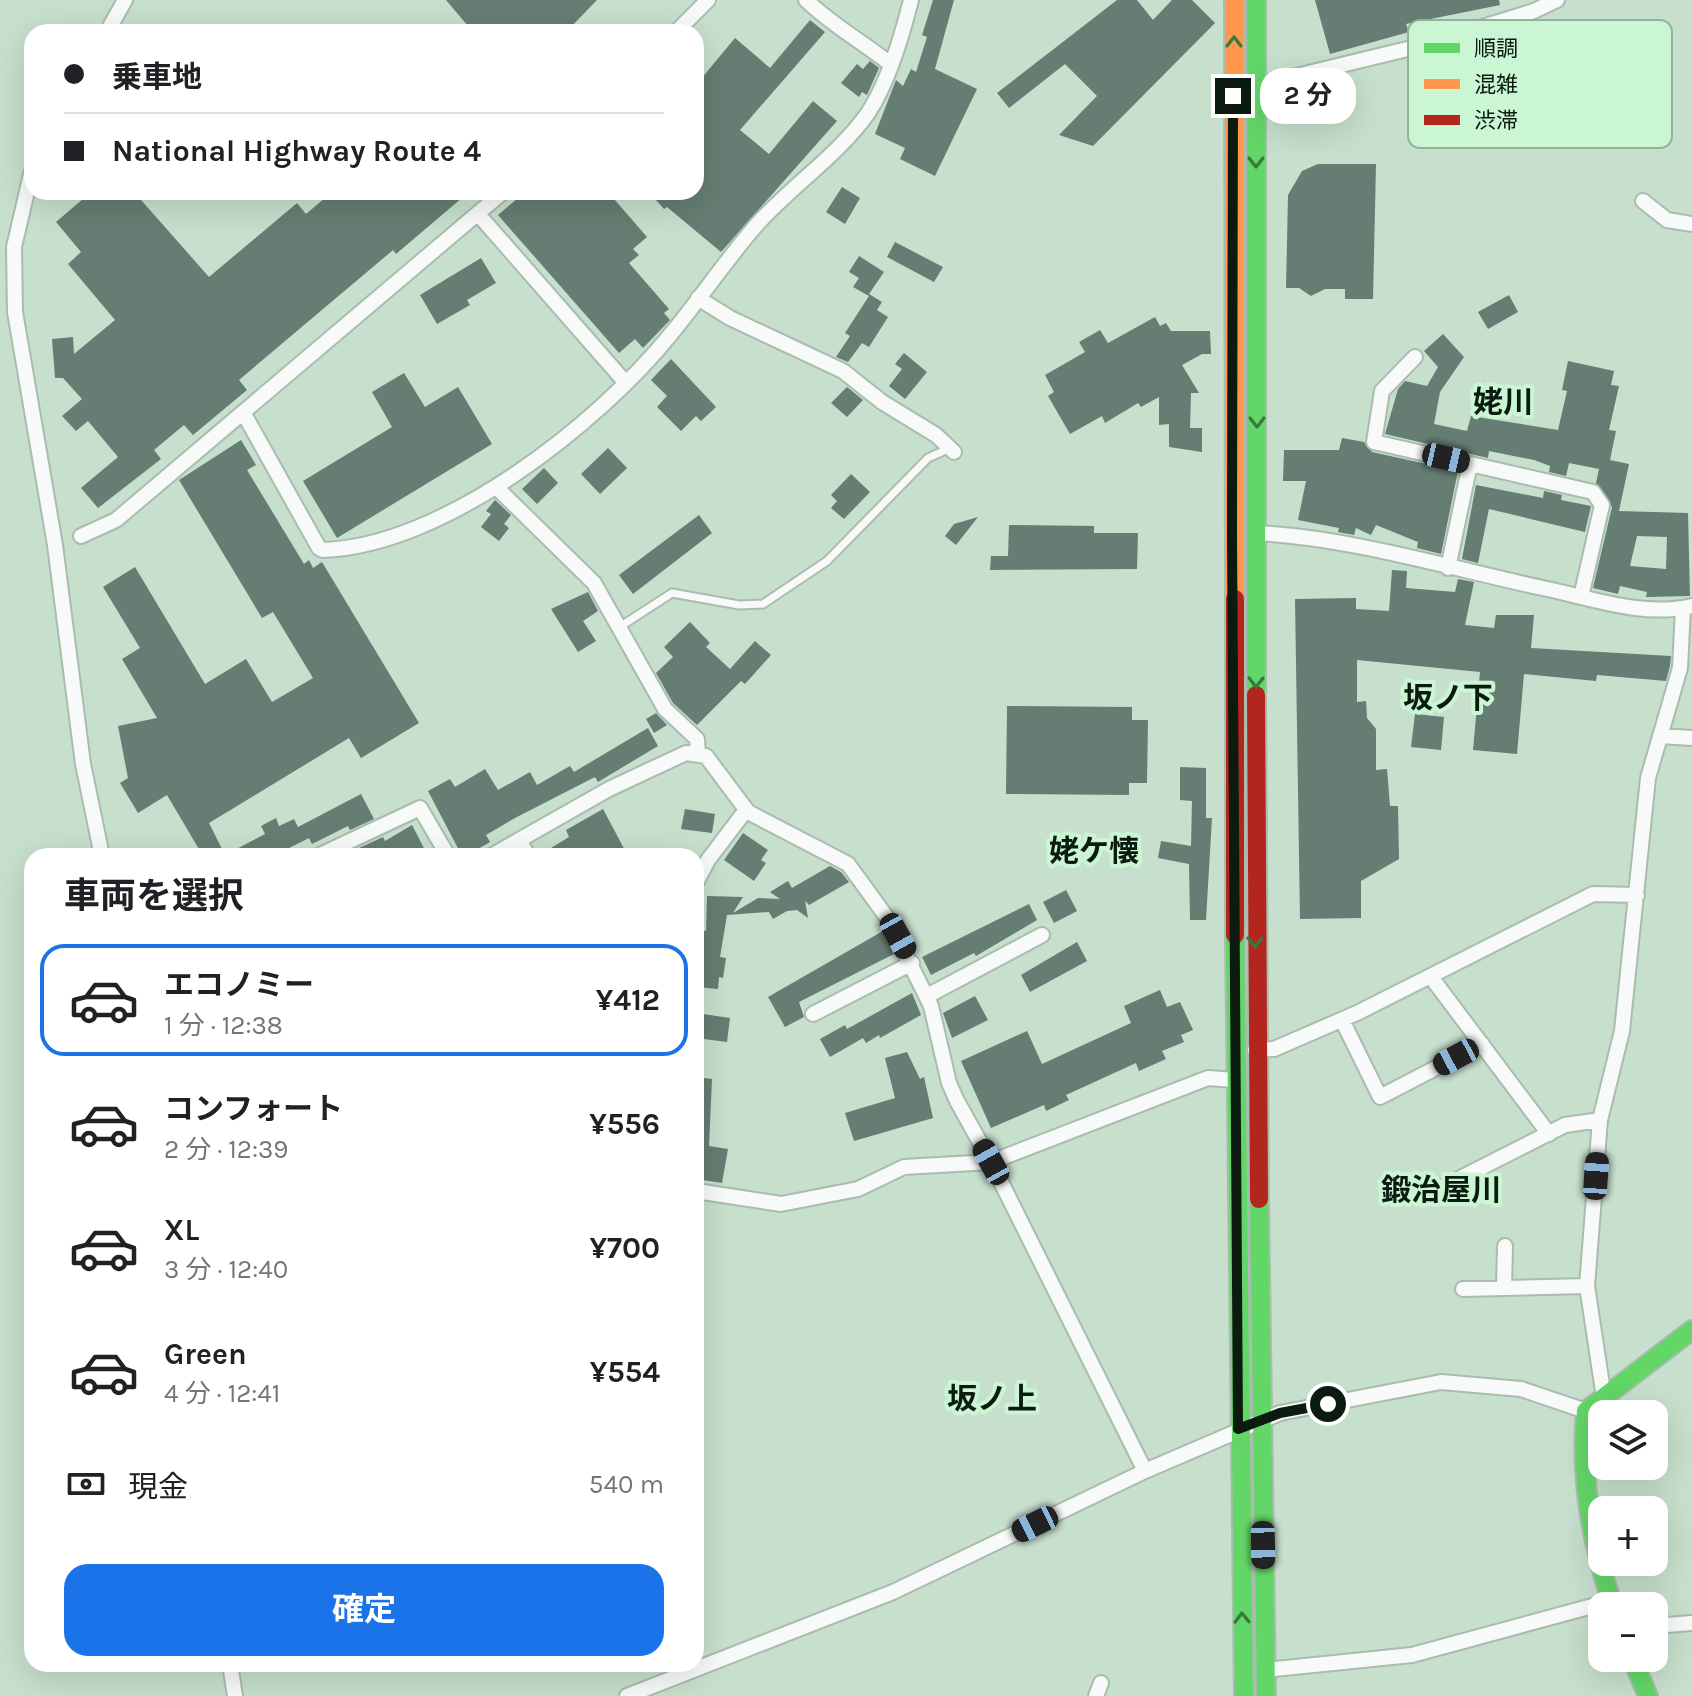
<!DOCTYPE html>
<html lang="ja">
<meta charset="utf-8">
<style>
body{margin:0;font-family:Karla,"Noto Sans JP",sans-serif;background:#f6f6f6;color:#202124;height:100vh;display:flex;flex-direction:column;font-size:30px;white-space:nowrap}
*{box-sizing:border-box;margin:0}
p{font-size:26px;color:#757577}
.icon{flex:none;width:44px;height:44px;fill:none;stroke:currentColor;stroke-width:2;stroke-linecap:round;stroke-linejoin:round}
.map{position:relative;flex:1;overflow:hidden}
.panel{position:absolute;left:24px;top:848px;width:680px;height:824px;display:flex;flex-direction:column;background:#fff;border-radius:24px;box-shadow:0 8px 32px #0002}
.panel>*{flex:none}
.hud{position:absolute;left:24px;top:24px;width:680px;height:176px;border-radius:24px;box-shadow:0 8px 32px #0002;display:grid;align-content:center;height:176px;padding:0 40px;background:#fff}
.tools{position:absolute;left:1588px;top:1400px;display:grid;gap:16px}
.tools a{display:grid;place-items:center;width:80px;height:80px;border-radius:16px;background:#fff;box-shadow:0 8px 32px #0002;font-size:40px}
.end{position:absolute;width:36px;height:36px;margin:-18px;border:10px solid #0b1b10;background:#fff;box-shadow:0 0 0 4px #fff}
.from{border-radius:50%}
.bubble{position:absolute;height:56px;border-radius:24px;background:#fff;box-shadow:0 8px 32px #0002;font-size:26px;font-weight:700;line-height:56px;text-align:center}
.car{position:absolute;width:24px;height:48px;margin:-24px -12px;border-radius:10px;box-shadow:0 0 6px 2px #0007;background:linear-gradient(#222 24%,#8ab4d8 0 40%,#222 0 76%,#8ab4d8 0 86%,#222 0)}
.hud b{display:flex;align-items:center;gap:28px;height:76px;font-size:30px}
.hud b+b{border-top:2px solid #e0e0e0}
.hud i{width:20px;height:20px;background:#202124}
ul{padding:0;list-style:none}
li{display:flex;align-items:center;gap:24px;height:112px;margin:0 16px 12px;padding:0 24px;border:4px solid transparent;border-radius:24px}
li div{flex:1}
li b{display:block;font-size:30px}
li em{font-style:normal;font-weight:700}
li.on{border-color:#1a73e8}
li>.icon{width:72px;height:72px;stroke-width:1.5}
h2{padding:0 40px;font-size:36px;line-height:96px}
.pay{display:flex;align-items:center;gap:20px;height:88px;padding:0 40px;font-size:30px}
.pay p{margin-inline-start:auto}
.button{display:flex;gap:16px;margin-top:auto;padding:16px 40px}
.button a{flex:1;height:92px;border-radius:24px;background:#1a73e8;color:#fff;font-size:32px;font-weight:700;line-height:92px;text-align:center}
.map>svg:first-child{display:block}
.building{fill:#657d72;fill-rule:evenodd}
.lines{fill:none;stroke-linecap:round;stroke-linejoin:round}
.lane-casing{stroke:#aabcae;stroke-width:11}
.street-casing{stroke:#aabcae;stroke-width:18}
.fast-casing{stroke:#aabcae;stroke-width:22}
.slow-casing{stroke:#aabcae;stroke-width:22}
.jam-casing{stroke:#aabcae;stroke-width:22}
.lane{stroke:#f7faf8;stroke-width:7}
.street{stroke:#f7faf8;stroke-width:14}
.fast{stroke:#63d668;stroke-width:18}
.slow{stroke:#ff974d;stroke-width:18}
.jam{stroke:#b3261e;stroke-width:18}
.oneway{stroke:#37783c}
.route{stroke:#0b1b10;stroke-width:10}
.labels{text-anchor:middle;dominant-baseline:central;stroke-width:8;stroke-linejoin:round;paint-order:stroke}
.quarter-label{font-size:30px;font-weight:bold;fill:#0b1b10;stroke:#caf6d4}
.key{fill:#caf6d4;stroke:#91b499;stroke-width:2}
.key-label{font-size:22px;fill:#0b1b10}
</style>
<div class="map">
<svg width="1692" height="1696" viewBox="0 0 1692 1696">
<rect width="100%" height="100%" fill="#c7dfcd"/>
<!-- building -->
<path class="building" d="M 446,0 L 597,0 L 566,32 L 473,32 Z
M 933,0 L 954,0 L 935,69 L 977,89 L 935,176 L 900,159 L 905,148 L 875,134 L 896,80 L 903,86 L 911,69 L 916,72 L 927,37 L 922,35 Z
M 1117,0 L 1137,0 L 1153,20 L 1172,0 L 1192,0 L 1215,23 L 1093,146 L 1059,135 L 1097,96 L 1065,64 L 1009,108 L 997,93 Z
M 1315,0 L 1499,0 L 1500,5 L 1406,24 L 1409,32 L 1330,54 Z
M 810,20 L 825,32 L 740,130 L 769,154 L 813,101 L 837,121 L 721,252 L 667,207 L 664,209 L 649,192 L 696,192 L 696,85 L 735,38 L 770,68 Z
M 870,61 L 879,68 L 867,95 L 862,92 L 859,97 L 841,83 L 857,64 L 863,69 Z
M 1318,164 L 1376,164 L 1373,299 L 1345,299 L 1345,289 L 1325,289 L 1311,296 L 1299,288 L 1286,288 L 1288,195 L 1302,171 Z
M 842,187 L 860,198 L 845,224 L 826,212 Z
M 91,192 L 134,192 L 209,277 L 297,203 L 306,214 L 332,192 L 469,192 L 396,254 L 393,250 L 239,380 L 247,390 L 193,435 L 184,425 L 154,450 L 161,459 L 98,508 L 81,488 L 118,457 L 88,421 L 76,431 L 62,416 L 82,399 L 63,378 L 55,378 L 52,339 L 73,337 L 74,354 L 115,320 L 68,264 L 81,252 L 56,222 Z
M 525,192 L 608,192 L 647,237 L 633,249 L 639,255 L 629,263 L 669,309 L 664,313 L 670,320 L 643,348 L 635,339 L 619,353 L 498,215 Z
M 895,242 L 943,267 L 934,282 L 887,257 Z
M 859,256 L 884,272 L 869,294 L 882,302 L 877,310 L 888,317 L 869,347 L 862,343 L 848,362 L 836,357 L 850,336 L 845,333 L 869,296 L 853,287 L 859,278 L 849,272 Z
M 481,258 L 496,283 L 467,300 L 470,305 L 437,324 L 420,295 Z
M 1509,295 L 1518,312 L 1488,329 L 1478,312 Z
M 1155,317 L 1160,326 L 1166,323 L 1171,331 L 1210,331 L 1211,354 L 1202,354 L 1182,365 L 1199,393 L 1191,393 L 1190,428 L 1202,428 L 1202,452 L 1169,447 L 1169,424 L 1159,425 L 1159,397 L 1141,407 L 1138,403 L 1105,423 L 1102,416 L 1070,434 L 1048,396 L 1054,392 L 1045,375 L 1085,352 L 1079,342 L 1100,330 L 1108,343 Z
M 1443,334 L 1464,357 L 1440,392 L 1434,424 L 1467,431 L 1471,416 L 1558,430 L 1567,391 L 1562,390 L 1568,361 L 1614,371 L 1611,385 L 1619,386 L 1609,430 L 1616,431 L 1610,460 L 1629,464 L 1619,511 L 1688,513 L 1690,596 L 1646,597 L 1647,592 L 1620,586 L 1618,594 L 1593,588 L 1612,507 L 1596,483 L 1599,469 L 1569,463 L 1566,476 L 1549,472 L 1550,466 L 1534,460 L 1489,451 L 1488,458 L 1385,434 L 1398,389 L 1405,381 L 1427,386 L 1438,367 L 1424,351 ZM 1637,536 L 1667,537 L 1666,569 L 1630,566 Z
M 904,353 L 927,372 L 905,399 L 889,386 L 902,369 L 895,364 Z
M 671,359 L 716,407 L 701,421 L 696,416 L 681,431 L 657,407 L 667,396 L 651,380 Z
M 404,373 L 425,407 L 458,387 L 492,444 L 337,538 L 303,481 L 392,427 L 372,392 Z
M 847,387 L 863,400 L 847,417 L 831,403 Z
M 1342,438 L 1364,442 L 1372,452 L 1458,471 L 1441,554 L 1417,548 L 1418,542 L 1376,525 L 1371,535 L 1356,528 L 1354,535 L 1338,532 L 1339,528 L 1298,520 L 1306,481 L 1283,481 L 1284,450 L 1339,450 Z
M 241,440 L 256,465 L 247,470 L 304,564 L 309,560 L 313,568 L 322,562 L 419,723 L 361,758 L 349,738 L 209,823 L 225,855 L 265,834 L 261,826 L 276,818 L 279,826 L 294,819 L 298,827 L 361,794 L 374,819 L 350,830 L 348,826 L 312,844 L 309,838 L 273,856 L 203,856 L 167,795 L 138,813 L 120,783 L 128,778 L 118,726 L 157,718 L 122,659 L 140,648 L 103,587 L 135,567 L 205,684 L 246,659 L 272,702 L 313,678 L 273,612 L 262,618 L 179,480 Z
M 608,448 L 627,468 L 600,494 L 581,474 Z
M 544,468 L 558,483 L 537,504 L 522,489 Z
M 851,474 L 870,492 L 844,519 L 831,508 L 837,501 L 831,495 Z
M 1476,485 L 1543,498 L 1544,491 L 1562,495 L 1561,500 L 1591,506 L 1585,532 L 1489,509 L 1478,563 L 1462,559 Z
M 495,500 L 511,515 L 504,524 L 509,528 L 499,541 L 481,527 L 491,514 L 486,511 Z
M 699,515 L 712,533 L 633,594 L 619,575 Z
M 978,517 L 956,545 L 945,536 L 954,524 Z
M 1009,525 L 1094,526 L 1094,533 L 1138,533 L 1137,569 L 990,570 L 991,556 L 1008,556 Z
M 1392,570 L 1407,571 L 1406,588 L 1455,592 L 1458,579 L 1474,582 L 1465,625 L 1494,628 L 1496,615 L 1534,615 L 1531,648 L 1671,656 L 1670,666 L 1666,681 L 1597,675 L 1596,681 L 1524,674 L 1517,754 L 1473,750 L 1480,672 L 1357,660 L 1357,702 L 1366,701 L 1367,718 L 1376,729 L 1376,770 L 1387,769 L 1390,806 L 1398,806 L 1399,859 L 1361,881 L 1361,918 L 1300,919 L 1295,599 L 1356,598 L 1356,609 L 1389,611 Z
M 588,592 L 598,611 L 583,621 L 596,641 L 578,652 L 551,609 Z
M 690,622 L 710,643 L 706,647 L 730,669 L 755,641 L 771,655 L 745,684 L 741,681 L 697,725 L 673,703 L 656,673 L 673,657 L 664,647 Z
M 1007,706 L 1132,707 L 1132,720 L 1148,720 L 1147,783 L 1129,783 L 1129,795 L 1006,794 Z
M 656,713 L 667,725 L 654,733 L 646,719 Z
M 1415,714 L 1444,717 L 1441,750 L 1411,747 Z
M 648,728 L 658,746 L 598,782 L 595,777 L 515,818 L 486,835 L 490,842 L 466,856 L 462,856 L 428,791 L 450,779 L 455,787 L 485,769 L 498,790 L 530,772 L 537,785 L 570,766 L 574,772 Z
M 1180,767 L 1206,768 L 1206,818 L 1212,818 L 1206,920 L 1190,920 L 1189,864 L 1158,858 L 1161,841 L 1191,846 L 1192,801 L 1180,800 Z
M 603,809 L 628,856 L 538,856 L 569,837 L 566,830 Z
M 685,809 L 715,814 L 712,833 L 681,829 Z
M 412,825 L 428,856 L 359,856 L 362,854 L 359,848 L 383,837 L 385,841 Z
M 743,833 L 768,850 L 761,860 L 766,863 L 754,881 L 724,860 Z
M 830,866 L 841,872 L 849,882 L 809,905 L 805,901 L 808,918 L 797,910 L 787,911 L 773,919 L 769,912 L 727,915 L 720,957 L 726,958 L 723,978 L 719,977 L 718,989 L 696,987 L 696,929 L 706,931 L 707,896 L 743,897 L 733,913 L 758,898 L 780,899 L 770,892 L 788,881 L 792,888 Z
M 1066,890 L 1077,911 L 1054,923 L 1043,902 Z
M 1029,904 L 1037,920 L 976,956 L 974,953 L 931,975 L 922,957 Z
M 883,931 L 894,954 L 799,1002 L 804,1017 L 785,1027 L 768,997 Z
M 1077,942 L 1087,961 L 1030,992 L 1021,975 Z
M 1160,990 L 1167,1007 L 1180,1002 L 1193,1030 L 1181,1035 L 1184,1042 L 1162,1051 L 1166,1059 L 1139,1071 L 1136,1063 L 1066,1095 L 1069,1100 L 1046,1111 L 1044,1105 L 991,1128 L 961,1061 L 1027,1031 L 1042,1064 L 1131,1023 L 1124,1006 Z
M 912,993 L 921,1015 L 880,1038 L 879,1035 L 866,1043 L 863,1038 L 830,1057 L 820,1039 L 845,1025 L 847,1029 Z
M 975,996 L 988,1020 L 952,1038 L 943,1013 Z
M 696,1013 L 730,1018 L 727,1042 L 696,1038 Z
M 907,1052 L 920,1079 L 924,1077 L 933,1118 L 854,1141 L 845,1113 L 895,1098 L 885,1058 Z
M 696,1077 L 712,1079 L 709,1146 L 728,1149 L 722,1183 L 696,1179 Z"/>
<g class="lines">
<defs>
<path id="lane" d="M 621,626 L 672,593 L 739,605 L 763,604 L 827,561 L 928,458 L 950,448"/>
<path id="street" d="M 806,0 C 833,26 860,40 889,63
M 107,32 L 125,0
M 676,32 L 708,0
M 1255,86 L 1424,45 L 1534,11 L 1557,0
M 32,170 L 14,247 L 15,312 L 55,545 L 83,764 L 102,856
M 1643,201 L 1667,220 L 1692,224
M 478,214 L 625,382
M 698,298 L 730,318 L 843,371 L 882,402 L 936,435 L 954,452
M 1415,357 L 1382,391 L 1374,442 L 1593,492 L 1602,505 L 1581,597
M 244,414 L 319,548 L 323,550 C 444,546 598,424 671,334 C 699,300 724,263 753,229 C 788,188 837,157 868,113 C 889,81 902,36 911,0
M 496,487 L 594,583 L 665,709 L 697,739 L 698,754
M 1256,533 C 1355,538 1456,570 1552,590 C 1596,600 1646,617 1692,606
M 81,536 L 116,520 L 503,192
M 1448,568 L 1470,464
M 1660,736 L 1692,738
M 519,840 L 528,856
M 318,856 L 420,808 L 448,856
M 491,856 L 609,789 L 686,753 L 706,756 L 748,812 L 848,864 L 888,919 L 931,1006 L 949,1083 L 957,1101 L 991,1162 L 1145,1471
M 696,883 L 708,860 L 746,810
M 1431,977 L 1549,1134
M 927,996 L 1042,935
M 813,1014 L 912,963
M 1342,1020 L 1380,1097 L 1482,1044
M 1255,1050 L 1274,1049 L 1357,1013 L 1593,894 L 1637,895
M 696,1191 L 781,1204 L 858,1189 L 904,1167 L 991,1162 L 1208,1078 L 1235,1080
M 1427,1195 L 1565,1125 L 1600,1120
M 1504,1288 L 1505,1246
M 1463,1289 L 1587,1286
M 1604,1398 L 1587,1286 L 1600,1120 L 1622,1031 L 1648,778 L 1680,668 L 1683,608
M 1654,1626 L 1692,1623
M 230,1664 L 235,1696
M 1265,1670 L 1412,1655 L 1611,1601
M 627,1696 L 893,1592 L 1145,1471 L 1280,1413 L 1441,1382 L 1521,1389 L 1586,1411
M 1096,1696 L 1101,1683"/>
<path id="fast" d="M 1256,695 L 1256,0
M 1235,935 L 1244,1696
M 1259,1199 L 1266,1696
M 1613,1606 C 1591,1542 1580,1479 1586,1411 L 1692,1330
M 1632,1658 L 1648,1696"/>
<path id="slow" d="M 1234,0 L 1235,599"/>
<path id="jam" d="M 1235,599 L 1235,935
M 1256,695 L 1259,1199"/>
</defs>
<!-- lane casing -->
<use href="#lane" class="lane-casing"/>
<!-- street casing -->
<use href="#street" class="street-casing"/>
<!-- fast casing -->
<use href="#fast" class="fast-casing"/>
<!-- slow casing -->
<use href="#slow" class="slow-casing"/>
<!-- jam casing -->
<use href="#jam" class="jam-casing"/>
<!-- lane -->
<use href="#lane" class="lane"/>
<!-- street -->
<use href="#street" class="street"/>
<!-- fast -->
<use href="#fast" class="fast"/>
<!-- slow -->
<use href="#slow" class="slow"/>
<!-- jam -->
<use href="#jam" class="jam"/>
</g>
<!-- one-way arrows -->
<defs><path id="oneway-chevron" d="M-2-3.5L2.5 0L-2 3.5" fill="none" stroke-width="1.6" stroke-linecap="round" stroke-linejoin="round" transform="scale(2)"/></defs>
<g class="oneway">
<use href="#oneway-chevron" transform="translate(1234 42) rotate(-90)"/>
<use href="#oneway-chevron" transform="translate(1256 162) rotate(90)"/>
<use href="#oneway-chevron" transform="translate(1257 422) rotate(90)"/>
<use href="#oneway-chevron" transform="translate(1256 682) rotate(91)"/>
<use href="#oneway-chevron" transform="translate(1255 942) rotate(90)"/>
<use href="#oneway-chevron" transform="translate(1242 1618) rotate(-91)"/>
</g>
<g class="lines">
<!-- route -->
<path class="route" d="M 1233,96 L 1232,534 L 1238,1429 L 1280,1413 L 1328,1404"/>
</g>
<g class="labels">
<!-- quarter labels -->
<g class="quarter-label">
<text x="1503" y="402">姥川</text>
<text x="1448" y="698">坂ノ下</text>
<text x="1094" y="851">姥ケ懐</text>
<text x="1441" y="1190">鍛治屋川</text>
<text x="992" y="1399">坂ノ上</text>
</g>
</g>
<!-- legend -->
<rect x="1408" y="20" width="264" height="128" rx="12" class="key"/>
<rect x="1424" y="43" width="36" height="10" fill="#63d668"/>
<rect x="1424" y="79" width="36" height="10" fill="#ff974d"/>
<rect x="1424" y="115" width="36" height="10" fill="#b3261e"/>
<g class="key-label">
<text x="1474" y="56">順調</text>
<text x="1474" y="92">混雑</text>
<text x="1474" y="128">渋滞</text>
</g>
</svg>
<div class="tools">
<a><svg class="icon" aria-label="layers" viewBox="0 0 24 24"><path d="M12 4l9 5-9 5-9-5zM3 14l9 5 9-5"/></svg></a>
<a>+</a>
<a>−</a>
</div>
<i class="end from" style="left:1328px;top:1404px"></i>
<i class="end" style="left:1233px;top:96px"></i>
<div class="bubble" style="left:1260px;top:68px;width:96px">2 分</div>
<i class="car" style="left:1446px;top:458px;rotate:103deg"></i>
<i class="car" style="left:898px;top:936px;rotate:151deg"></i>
<i class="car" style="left:1456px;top:1057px;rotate:242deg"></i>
<i class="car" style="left:991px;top:1162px;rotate:331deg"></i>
<i class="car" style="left:1596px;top:1176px;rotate:4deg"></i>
<i class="car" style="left:1035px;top:1524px;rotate:244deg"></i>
<i class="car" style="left:1263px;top:1545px;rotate:179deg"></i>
<div class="hud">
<b><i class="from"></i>乗車地</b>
<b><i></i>National Highway Route 4</b>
</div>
<section class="panel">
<h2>車両を選択</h2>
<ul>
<li class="on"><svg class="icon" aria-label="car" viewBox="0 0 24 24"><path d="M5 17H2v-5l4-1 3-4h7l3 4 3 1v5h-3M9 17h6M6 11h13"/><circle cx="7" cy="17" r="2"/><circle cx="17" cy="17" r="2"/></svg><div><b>エコノミー</b><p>1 分 · 12:38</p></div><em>¥412</em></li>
<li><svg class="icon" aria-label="car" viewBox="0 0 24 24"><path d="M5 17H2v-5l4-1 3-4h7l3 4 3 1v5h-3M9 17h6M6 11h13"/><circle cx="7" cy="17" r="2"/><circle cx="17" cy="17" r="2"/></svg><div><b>コンフォート</b><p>2 分 · 12:39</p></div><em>¥556</em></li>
<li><svg class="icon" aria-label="car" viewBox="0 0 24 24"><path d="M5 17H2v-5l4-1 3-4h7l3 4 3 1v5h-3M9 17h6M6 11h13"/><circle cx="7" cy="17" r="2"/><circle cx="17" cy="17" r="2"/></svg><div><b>XL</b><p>3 分 · 12:40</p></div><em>¥700</em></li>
<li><svg class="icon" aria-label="car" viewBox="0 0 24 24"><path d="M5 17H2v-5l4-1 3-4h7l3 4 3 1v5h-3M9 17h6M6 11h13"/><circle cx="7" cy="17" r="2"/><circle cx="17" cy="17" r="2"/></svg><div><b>Green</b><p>4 分 · 12:41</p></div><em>¥554</em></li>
</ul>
<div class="pay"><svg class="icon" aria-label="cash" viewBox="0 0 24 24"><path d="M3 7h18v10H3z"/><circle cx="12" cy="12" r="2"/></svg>現金<p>540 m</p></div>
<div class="button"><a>確定</a></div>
</section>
</div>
